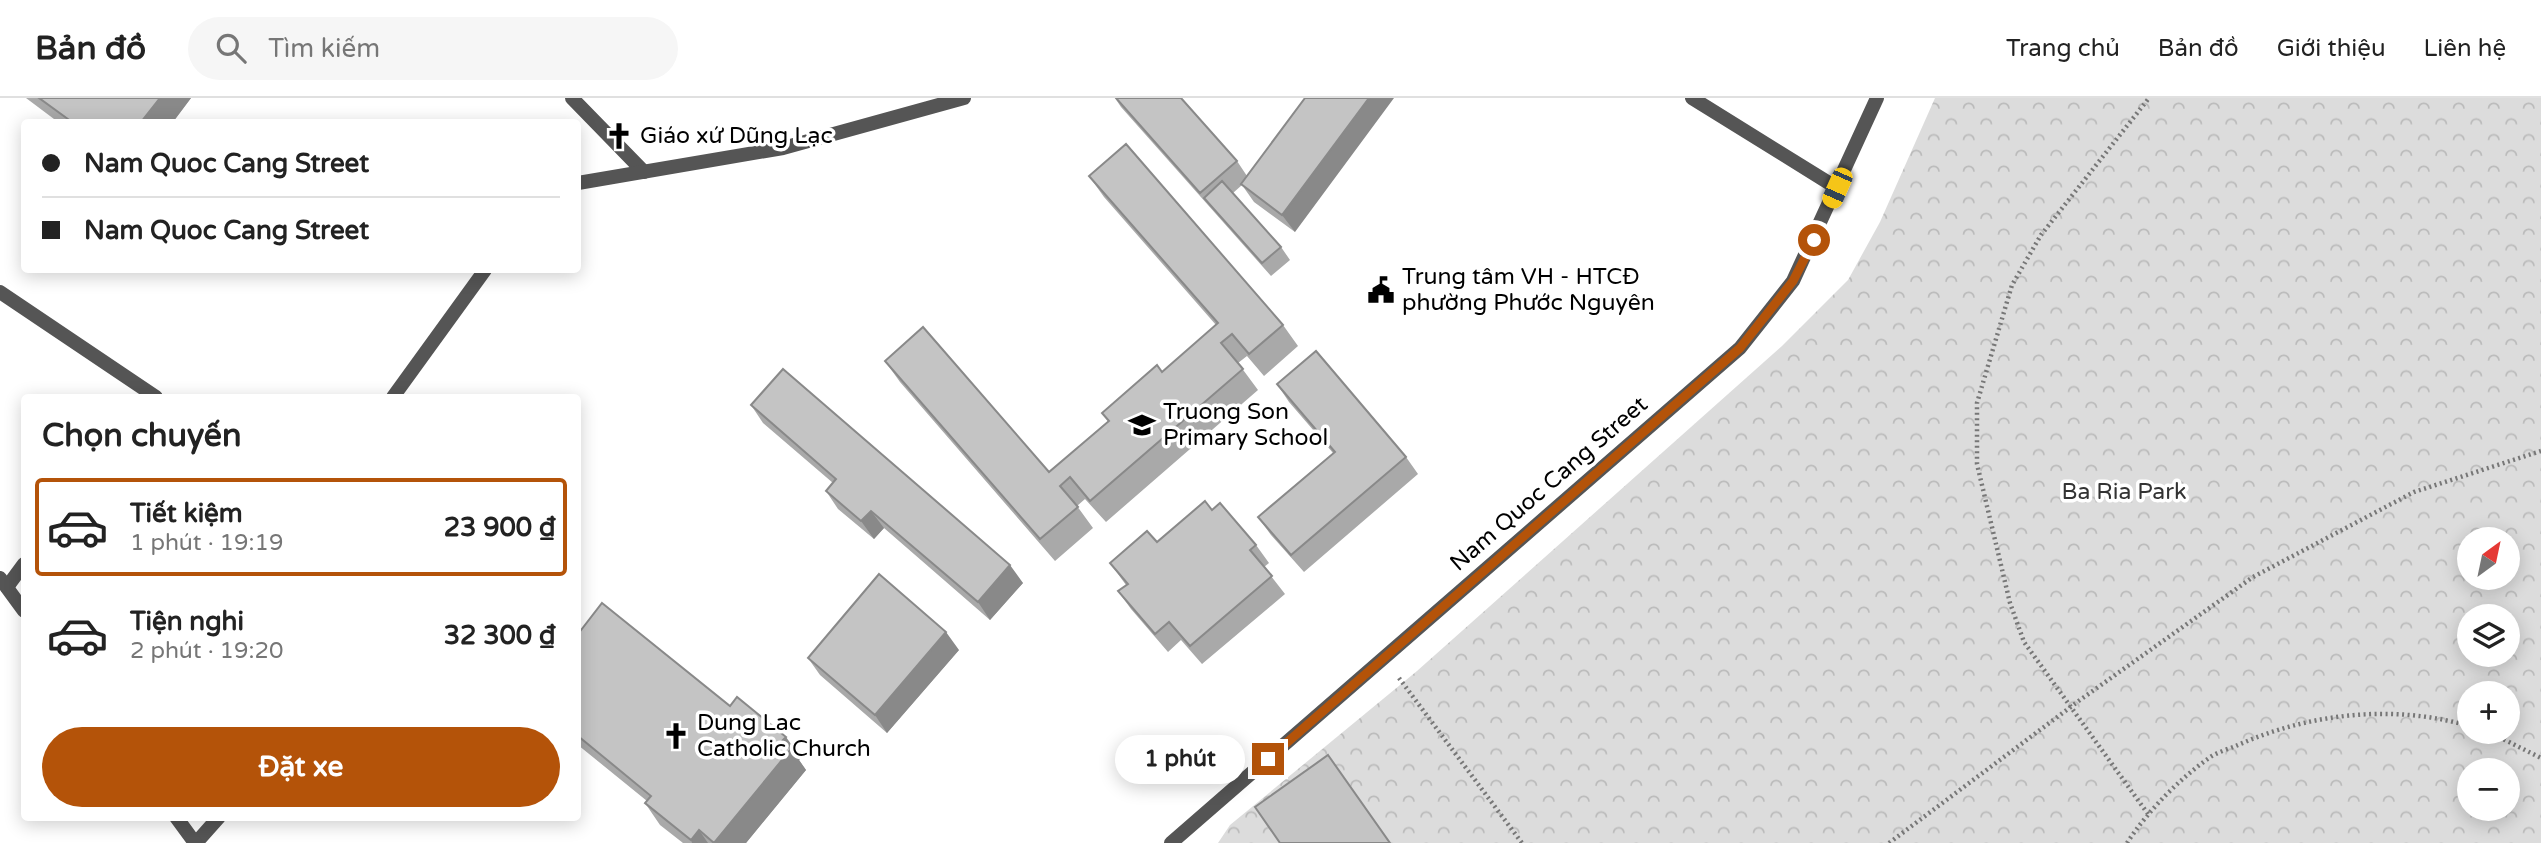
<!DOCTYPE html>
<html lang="vi">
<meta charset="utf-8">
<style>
body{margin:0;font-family:"Varela Round",sans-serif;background:#f6f6f6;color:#222;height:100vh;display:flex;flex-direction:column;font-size:26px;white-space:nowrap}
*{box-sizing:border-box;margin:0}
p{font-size:23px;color:#767676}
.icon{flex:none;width:38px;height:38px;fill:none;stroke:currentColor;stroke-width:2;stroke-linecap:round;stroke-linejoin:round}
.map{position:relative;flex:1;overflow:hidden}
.drawer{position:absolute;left:21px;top:296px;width:560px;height:427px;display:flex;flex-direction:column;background:#fff;border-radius:7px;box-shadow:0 4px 18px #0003}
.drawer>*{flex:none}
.hud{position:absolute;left:21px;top:21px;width:560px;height:154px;border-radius:7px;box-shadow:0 4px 18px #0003;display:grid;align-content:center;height:154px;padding:0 21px;background:#fff}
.needle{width:46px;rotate:33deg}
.buttons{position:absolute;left:2457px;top:429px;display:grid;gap:14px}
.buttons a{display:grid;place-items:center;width:63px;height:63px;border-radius:50%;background:#fff;box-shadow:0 4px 18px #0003;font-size:35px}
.end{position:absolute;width:32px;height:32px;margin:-16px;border:9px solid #b45309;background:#fff;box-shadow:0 0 0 4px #fff}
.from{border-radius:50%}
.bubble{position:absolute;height:49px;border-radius:24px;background:#fff;box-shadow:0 4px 18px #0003;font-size:23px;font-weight:700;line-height:49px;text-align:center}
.car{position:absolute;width:21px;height:42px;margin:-21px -10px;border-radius:9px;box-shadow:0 0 5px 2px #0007;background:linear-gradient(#f5c518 24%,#345 0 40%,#f5c518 0 76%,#345 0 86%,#f5c518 0)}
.hud b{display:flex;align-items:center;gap:24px;height:66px;font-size:26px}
.hud b+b{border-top:2px solid #e0e0e0}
.hud i{width:18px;height:18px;background:#222}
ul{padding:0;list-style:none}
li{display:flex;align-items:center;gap:21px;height:98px;margin:0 14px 10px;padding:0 7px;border:4px solid transparent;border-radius:7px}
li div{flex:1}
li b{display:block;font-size:26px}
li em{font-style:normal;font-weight:700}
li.active{border-color:#b45309}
li>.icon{width:63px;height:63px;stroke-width:1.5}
h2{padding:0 21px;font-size:32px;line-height:84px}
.cta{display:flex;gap:14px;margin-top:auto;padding:14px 21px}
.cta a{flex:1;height:80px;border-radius:42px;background:#b45309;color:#fff;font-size:28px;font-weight:700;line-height:80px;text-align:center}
header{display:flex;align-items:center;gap:42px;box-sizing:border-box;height:98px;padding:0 35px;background:#fff;border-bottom:2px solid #e0e0e0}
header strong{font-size:33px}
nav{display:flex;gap:38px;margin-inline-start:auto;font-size:24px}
.search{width:490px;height:63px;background:#f6f6f6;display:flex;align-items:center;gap:18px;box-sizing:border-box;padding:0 24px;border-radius:38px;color:#767676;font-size:26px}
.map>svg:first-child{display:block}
.forest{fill:url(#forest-crowns);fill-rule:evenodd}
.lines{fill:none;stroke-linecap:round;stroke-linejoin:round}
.path{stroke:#777;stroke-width:4.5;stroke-dasharray:2 3.5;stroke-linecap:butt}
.service{stroke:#555;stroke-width:14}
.minor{stroke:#555;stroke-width:14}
.tertiary{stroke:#555;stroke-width:14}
.wall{fill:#a9a9a9}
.shaded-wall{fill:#898989}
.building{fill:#c4c4c4;stroke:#898989;stroke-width:2}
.route{stroke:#b45309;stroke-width:9}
.labels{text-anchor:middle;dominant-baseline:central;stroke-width:7;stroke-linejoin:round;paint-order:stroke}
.poi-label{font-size:23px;fill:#000;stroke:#fff;text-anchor:start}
.street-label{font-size:23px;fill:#000;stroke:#fff}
.park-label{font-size:23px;fill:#333;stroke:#fff}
</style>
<header>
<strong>Bản đồ</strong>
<div class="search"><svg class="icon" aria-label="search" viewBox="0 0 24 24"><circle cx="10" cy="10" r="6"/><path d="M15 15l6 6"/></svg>Tìm kiếm</div>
<nav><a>Trang chủ</a><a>Bản đồ</a><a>Giới thiệu</a><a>Liên hệ</a></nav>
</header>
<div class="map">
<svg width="2541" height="745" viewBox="0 0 2541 745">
<defs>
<pattern id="forest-crowns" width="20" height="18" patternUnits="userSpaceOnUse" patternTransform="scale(1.75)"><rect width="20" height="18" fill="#dcdcdc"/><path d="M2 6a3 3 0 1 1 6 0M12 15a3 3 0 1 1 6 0" fill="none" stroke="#bbb"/></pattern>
</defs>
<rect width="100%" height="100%" fill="#fff"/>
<!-- forest -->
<path class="forest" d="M 1935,0 L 2541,0 L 2541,745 L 1218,745 L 1230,727 L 1417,573 L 1782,248 L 1848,182 L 1880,124 ZM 2469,441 L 2508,441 L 2508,480 L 2469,480 ZM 2469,518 L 2508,518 L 2508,556 L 2469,556 ZM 2469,595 L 2508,595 L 2508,634 L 2469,634 ZM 2469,672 L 2508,672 L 2508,710 L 2469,710 Z"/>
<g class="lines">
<!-- path -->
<path class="path" d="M 1399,580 L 1522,745
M 2489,634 L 2541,660
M 2148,716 L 2024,544 L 2010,505 L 1977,366 L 1977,305 L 2012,187 L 2041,137 L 2149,0
M 1889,745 L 2080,602 L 2253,479 L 2414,394 L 2541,353
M 2127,745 C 2147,714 2178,682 2209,660 C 2217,654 2229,651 2238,647 C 2310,615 2394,606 2469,628"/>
<!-- service -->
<path class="service" d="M 572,0 L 644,74"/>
<!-- minor -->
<path class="minor" d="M 1692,0 L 1837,90
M 578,85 L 783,50 L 964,0
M 0,194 L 156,299
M 393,299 L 485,172
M 7,489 L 24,466
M 196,745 L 219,719"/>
<!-- tertiary -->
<path class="tertiary" d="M 0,480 L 24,513
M 176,719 L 195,745
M 1171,745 L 1740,250 L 1793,183 L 1877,0"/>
</g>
<!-- wall -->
<path class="wall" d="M 26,0 L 191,0 L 173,24 L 58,24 Z
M 1115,0 L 1181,0 L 1237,63 L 1247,78 L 1305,0 L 1295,134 L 1254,104 L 1242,87 L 1233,95 L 1281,149 L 1290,162 L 1271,178 L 1121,9 Z
M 1089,78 L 1283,227 L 1298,248 L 1264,278 L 1247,258 L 1238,265 L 1258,292 L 1106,424 L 1085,401 L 1077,408 L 1093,430 L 1055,463 L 900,284 L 885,263 L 1049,374 L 1108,323 L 1102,315 L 1162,274 L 1216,227 L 1104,99 Z
M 1277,286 L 1406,359 L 1418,376 L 1304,474 L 1271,437 L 1258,419 L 1333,355 L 1289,304 Z
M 751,307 L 1023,485 L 990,522 L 884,430 L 874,441 L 838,411 L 826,393 L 833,385 L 763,325 Z
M 1212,412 L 1256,447 L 1269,465 L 1264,469 L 1285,496 L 1202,566 L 1181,542 L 1168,554 L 1131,511 L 1118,493 L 1126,487 L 1110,465 L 1157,444 Z
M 578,536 L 730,608 L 801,660 L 799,662 L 806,672 L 746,745 L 683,745 L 660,727 L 645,705 L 647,703 L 578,647 Z
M 959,552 L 887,635 L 820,577 L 808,560 Z"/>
<!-- shaded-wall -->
<path class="shaded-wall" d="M 160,0 L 191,0 L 173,24 L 141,24 Z
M 1369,0 L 1394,0 L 1295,134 L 1282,117 Z
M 871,413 L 884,430 L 874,441 L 861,423 Z
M 1010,467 L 1023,485 L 990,522 L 978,504 Z
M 946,534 L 959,552 L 887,635 L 875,617 Z
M 786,639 L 801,660 L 799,662 L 806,672 L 746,745 L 714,745 Z
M 699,732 L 708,745 L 692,745 L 691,742 Z"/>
<!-- building -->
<path class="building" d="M 39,0 L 160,0 L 141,24 L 72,24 Z
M 1116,0 L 1181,0 L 1237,63 L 1200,95 Z
M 1305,0 L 1369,0 L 1282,117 L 1241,86 Z
M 1126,46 L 1283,227 L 1249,256 L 1232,236 L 1221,245 L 1243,271 L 1090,403 L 1070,379 L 1060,388 L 1078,409 L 1040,441 L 885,263 L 923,229 L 1049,374 L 1109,323 L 1102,315 L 1157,267 L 1162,274 L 1218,225 L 1089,78 Z
M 1222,83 L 1281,149 L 1262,165 L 1204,100 Z
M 1316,253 L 1406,359 L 1291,457 L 1258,419 L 1335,354 L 1277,286 Z
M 783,271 L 1010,467 L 978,504 L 871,413 L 861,423 L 826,393 L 836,381 L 751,307 Z
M 1205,403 L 1212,412 L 1220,405 L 1256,447 L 1250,452 L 1272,478 L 1190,548 L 1169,524 L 1155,536 L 1118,493 L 1128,486 L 1110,465 L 1147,433 L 1157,444 Z
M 879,476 L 946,534 L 875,617 L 808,560 Z
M 602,505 L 730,608 L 737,599 L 786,639 L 782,643 L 791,651 L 714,745 L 699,732 L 691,742 L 645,705 L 651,698 L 578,638 L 578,536 Z
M 1328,657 L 1390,745 L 1280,745 L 1255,709 Z"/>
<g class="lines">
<!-- route -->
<path class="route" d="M 1268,661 L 1740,250 L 1793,183 L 1814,142"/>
</g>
<!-- icons -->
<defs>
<symbol id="church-bare" viewBox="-9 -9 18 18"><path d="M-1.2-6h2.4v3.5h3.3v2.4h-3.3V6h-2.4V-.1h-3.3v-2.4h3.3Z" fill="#000" stroke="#fff" stroke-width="2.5" paint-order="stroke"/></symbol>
<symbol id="civic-bare" viewBox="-9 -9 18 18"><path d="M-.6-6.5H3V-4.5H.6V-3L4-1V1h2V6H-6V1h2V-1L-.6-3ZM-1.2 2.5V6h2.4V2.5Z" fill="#000" stroke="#fff" stroke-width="2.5" paint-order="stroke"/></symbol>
<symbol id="school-bare" viewBox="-9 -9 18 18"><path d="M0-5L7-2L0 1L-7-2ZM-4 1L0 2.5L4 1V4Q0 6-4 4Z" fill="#000" stroke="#fff" stroke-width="2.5" paint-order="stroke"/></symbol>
</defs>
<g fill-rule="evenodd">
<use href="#church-bare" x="600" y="19" width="38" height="38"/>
<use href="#civic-bare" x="1362" y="173" width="38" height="38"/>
<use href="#school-bare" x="1123" y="308" width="38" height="38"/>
<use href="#church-bare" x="657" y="619" width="38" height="38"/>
</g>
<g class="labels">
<!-- poi labels -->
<g class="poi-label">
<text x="640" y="38">Giáo xứ Dũng Lạc</text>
<text x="1402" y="179">Trung tâm VH - HTCĐ<tspan x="1402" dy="26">phường Phước Nguyên</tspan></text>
<text x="1163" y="314">Truong Son<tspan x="1163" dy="26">Primary School</tspan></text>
<text x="697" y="625">Dung Lac<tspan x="697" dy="26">Catholic Church</tspan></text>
</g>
<!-- street labels -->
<g class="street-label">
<text transform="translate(1549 386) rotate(-41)">Nam Quoc Cang Street</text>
</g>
<!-- park labels -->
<g class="park-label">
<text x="2124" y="394">Ba Ria Park</text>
</g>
</g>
</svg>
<div class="buttons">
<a><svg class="needle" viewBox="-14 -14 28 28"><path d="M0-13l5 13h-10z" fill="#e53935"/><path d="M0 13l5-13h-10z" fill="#767676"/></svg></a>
<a><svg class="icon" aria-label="layers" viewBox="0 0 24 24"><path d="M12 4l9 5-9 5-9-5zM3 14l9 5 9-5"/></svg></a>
<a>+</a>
<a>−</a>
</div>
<i class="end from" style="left:1814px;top:142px"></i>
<i class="end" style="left:1268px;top:661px"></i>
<div class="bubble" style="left:1115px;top:637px;width:130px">1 phút</div>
<i class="car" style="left:1837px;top:90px;rotate:204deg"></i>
<div class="hud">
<b><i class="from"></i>Nam Quoc Cang Street</b>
<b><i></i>Nam Quoc Cang Street</b>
</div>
<section class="drawer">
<h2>Chọn chuyến</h2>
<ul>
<li class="active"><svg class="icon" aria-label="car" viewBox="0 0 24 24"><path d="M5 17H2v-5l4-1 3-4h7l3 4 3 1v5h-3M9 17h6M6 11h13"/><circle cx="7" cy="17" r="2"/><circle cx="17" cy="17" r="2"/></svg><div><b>Tiết kiệm</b><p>1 phút · 19:19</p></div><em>23 900 ₫</em></li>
<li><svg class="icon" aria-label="car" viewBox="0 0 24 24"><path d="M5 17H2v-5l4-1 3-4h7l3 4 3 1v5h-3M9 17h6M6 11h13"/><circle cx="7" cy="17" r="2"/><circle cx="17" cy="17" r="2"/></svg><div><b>Tiện nghi</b><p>2 phút · 19:20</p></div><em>32 300 ₫</em></li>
</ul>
<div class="cta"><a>Đặt xe</a></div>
</section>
</div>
